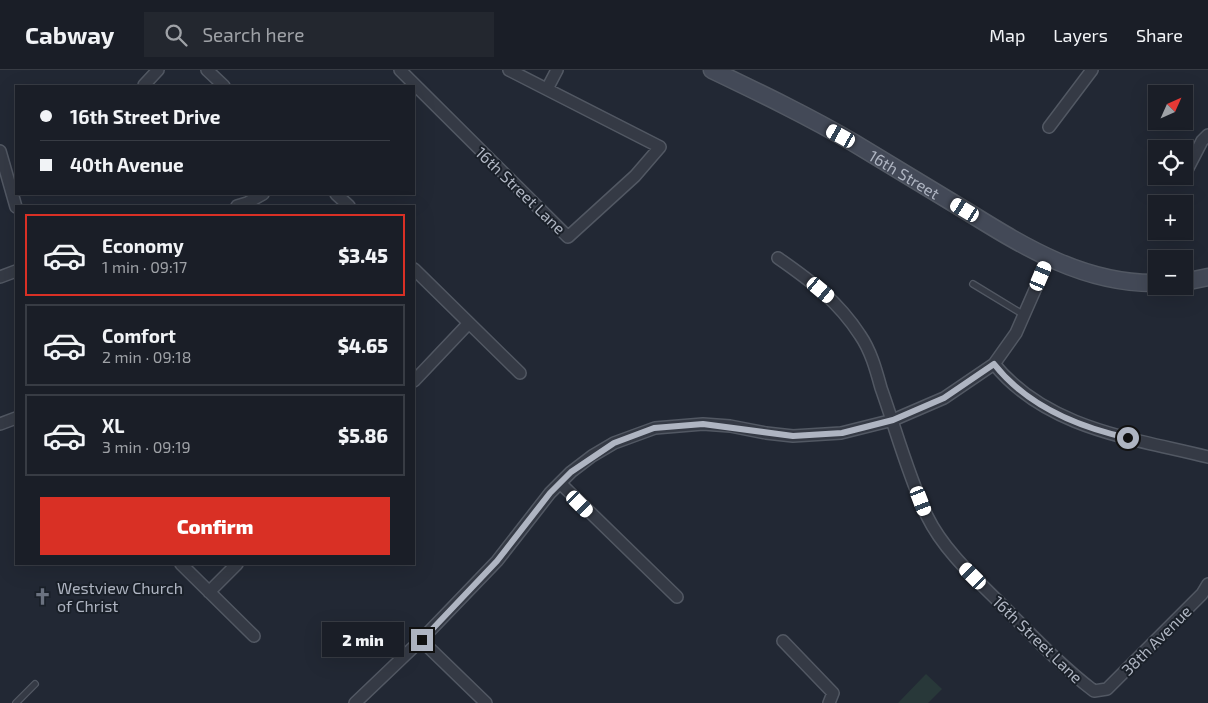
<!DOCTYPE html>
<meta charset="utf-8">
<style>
body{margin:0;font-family:"Exo 2",sans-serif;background:#23272f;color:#f1f3f6;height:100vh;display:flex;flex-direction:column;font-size:19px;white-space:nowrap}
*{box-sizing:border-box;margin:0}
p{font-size:16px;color:#9fa2a7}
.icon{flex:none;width:28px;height:28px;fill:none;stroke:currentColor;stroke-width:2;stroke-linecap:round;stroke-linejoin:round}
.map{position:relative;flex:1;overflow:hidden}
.sheet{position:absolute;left:15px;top:135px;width:400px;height:360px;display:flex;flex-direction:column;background:#1a1e27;border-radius:0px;box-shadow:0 5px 20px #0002,0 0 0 1px #383c44}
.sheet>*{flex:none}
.banner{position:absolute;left:15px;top:15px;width:400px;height:110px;border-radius:0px;box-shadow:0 5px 20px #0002,0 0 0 1px #383c44;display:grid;align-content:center;height:110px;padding:0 25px;background:#1a1e27}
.needle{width:32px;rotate:45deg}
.tools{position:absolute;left:1148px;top:15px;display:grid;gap:10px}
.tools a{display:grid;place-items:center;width:45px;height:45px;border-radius:0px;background:#1a1e27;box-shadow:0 5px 20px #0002,0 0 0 1px #383c44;font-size:25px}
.end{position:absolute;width:22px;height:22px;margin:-11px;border:6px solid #afb5c2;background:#111;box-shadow:0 0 0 2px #111}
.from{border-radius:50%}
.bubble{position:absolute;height:35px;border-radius:0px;background:#1a1e27;box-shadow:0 5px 20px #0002,0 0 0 1px #383c44;font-size:16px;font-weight:800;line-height:35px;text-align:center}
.car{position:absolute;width:15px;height:30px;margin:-15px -8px;border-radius:6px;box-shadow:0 0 4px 1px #0007;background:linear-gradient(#fff 24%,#345 0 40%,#fff 0 76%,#345 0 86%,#fff 0)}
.banner b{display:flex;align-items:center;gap:18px;height:48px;font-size:19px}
.banner b+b{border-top:1px solid #383c44}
.banner i{width:12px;height:12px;background:#f1f3f6}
ul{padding:9px 0 0;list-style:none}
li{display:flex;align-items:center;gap:15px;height:82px;margin:0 10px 8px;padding:0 15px;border:2px solid #383c44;border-radius:0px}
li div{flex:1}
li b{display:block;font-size:19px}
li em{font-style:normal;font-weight:800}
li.selected{border-color:#d93025}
li>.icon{width:45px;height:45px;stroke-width:1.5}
.action{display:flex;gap:10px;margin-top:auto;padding:10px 25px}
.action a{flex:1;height:58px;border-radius:0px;background:#d93025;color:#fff;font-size:20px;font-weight:800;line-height:58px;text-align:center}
header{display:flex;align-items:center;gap:30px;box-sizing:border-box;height:70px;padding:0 25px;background:#1a1e27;border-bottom:1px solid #383c44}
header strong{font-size:24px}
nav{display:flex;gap:28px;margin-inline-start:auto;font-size:18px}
.search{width:350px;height:45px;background:#23272f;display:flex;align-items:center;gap:12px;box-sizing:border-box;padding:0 18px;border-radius:0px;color:#9fa2a7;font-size:19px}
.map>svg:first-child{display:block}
.green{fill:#283839}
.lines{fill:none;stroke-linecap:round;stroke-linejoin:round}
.lane-casing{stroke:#525863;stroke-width:8}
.street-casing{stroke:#525863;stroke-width:14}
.secondary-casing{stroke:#525863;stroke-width:19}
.lane{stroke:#353a45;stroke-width:5.5}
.street{stroke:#353a45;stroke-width:11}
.secondary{stroke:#434957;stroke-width:16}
.route{stroke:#afb5c2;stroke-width:6}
.labels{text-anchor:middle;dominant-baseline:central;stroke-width:4;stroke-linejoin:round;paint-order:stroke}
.street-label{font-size:16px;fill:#afb5c2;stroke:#1a2029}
.poi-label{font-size:16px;fill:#afb5c2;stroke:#1a2029;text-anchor:start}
</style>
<header>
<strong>Cabway</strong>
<div class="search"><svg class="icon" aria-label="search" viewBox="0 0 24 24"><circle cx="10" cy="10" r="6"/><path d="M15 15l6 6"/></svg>Search here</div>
<nav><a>Map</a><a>Layers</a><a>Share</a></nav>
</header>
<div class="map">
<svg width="1208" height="633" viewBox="0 0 1208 633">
<rect width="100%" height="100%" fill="#222834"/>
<!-- green -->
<path class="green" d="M 926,604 L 942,619 L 928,633 L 898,633 Z"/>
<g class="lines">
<defs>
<path id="lane" d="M 973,214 L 1024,245
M 16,633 L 35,614"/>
<path id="street" d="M 207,0 L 224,16
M 400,0 L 568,167 L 635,106 L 660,77 L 509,0
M 144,15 L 158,0
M 547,19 L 557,0
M 1049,57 L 1092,0
M 0,81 L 16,137
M 1188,98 L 1202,71 L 1208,65
M 336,124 L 349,136
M 237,136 L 247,133 L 263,124
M 778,188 C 811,211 838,231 860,265 C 871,281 876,300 881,318 C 896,360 908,405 927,446 C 944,481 976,509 1003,536 C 1032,565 1061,596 1094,621 L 1107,619 L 1202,524 L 1208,514
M 414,199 L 520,303
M 0,207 L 16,201
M 994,294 C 1047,359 1132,368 1208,387
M 414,311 L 469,253
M 0,354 L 16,348
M 560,413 L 677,527
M 181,494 L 254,566
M 209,522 L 237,494
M 421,570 L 486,633
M 783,571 L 833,623 L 829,633
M 355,633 L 421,570 L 497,491 L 550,423 L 571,402 L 592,386 L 614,373 L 655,358 L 703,354 L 730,356 L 766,363 L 793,366 L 841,363 L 893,350 L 944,328 L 994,294 L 1016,263 L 1049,188"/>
<g id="secondary">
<path id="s1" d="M 712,0 C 760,23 808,46 854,73 C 892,96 930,119 968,142 C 1026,178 1085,214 1156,213"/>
<path d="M 1184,212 L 1208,207"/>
</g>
</defs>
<!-- lane casing -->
<use href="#lane" class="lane-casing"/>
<!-- street casing -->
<use href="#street" class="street-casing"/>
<!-- secondary casing -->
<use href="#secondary" class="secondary-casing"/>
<!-- lane -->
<use href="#lane" class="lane"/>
<!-- street -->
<use href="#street" class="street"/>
<!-- secondary -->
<use href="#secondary" class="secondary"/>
</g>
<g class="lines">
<!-- route -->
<path class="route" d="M 422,570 L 497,491 L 550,423 L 571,402 L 614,373 L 654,358 L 703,354 L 793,366 L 842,363 L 893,350 L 944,328 L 994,294 C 1027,336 1078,357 1128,368"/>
</g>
<!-- icons -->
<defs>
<symbol id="church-bare" viewBox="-9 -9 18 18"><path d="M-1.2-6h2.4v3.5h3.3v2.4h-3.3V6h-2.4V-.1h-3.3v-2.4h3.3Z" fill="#6b7280" stroke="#1a2029" stroke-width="2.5" paint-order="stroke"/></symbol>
</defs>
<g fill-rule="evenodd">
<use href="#church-bare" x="30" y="514" width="25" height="25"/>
</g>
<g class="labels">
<!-- street labels -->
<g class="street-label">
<text stroke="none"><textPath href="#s1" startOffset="219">16th Street</textPath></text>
<text transform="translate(521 120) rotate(44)">16th Street Lane</text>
<text transform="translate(1038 569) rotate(44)">16th Street Lane</text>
<text transform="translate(1156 570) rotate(-45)">38th Avenue</text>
</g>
<!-- poi labels -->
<g class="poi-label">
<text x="57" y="517">Westview Church<tspan x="57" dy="18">of Christ</tspan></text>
</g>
</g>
</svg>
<div class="tools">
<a><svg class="needle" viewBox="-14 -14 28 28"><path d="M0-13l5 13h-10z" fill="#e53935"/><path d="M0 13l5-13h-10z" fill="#9fa2a7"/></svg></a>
<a><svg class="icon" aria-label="locate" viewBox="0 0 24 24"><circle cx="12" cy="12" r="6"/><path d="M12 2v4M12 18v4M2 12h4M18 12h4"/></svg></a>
<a>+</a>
<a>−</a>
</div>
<i class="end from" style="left:1128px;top:368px"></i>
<i class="end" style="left:422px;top:570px"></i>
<div class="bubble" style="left:322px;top:552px;width:82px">2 min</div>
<i class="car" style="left:841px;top:66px;rotate:299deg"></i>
<i class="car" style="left:965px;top:140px;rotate:301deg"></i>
<i class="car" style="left:1041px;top:206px;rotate:23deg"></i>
<i class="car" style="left:821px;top:220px;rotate:130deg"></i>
<i class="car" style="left:921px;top:431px;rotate:159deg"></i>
<i class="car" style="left:580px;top:434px;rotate:135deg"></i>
<i class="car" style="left:973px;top:506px;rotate:315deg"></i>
<div class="banner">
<b><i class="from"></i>16th Street Drive</b>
<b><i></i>40th Avenue</b>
</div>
<section class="sheet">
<ul>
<li class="selected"><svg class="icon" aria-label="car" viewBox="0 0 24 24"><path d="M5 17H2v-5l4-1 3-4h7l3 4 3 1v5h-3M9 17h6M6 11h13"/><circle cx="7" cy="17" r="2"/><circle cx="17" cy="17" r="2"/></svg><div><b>Economy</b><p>1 min · 09:17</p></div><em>$3.45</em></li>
<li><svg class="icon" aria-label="car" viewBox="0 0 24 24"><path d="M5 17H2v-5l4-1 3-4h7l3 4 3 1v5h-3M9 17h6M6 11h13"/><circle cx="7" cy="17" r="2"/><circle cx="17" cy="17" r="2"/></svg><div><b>Comfort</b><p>2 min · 09:18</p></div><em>$4.65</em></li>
<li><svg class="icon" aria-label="car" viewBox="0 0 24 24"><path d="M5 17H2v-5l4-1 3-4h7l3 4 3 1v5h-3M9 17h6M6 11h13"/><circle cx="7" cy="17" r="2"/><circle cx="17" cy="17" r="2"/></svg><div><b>XL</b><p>3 min · 09:19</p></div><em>$5.86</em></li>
</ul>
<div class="action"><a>Confirm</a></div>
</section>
</div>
